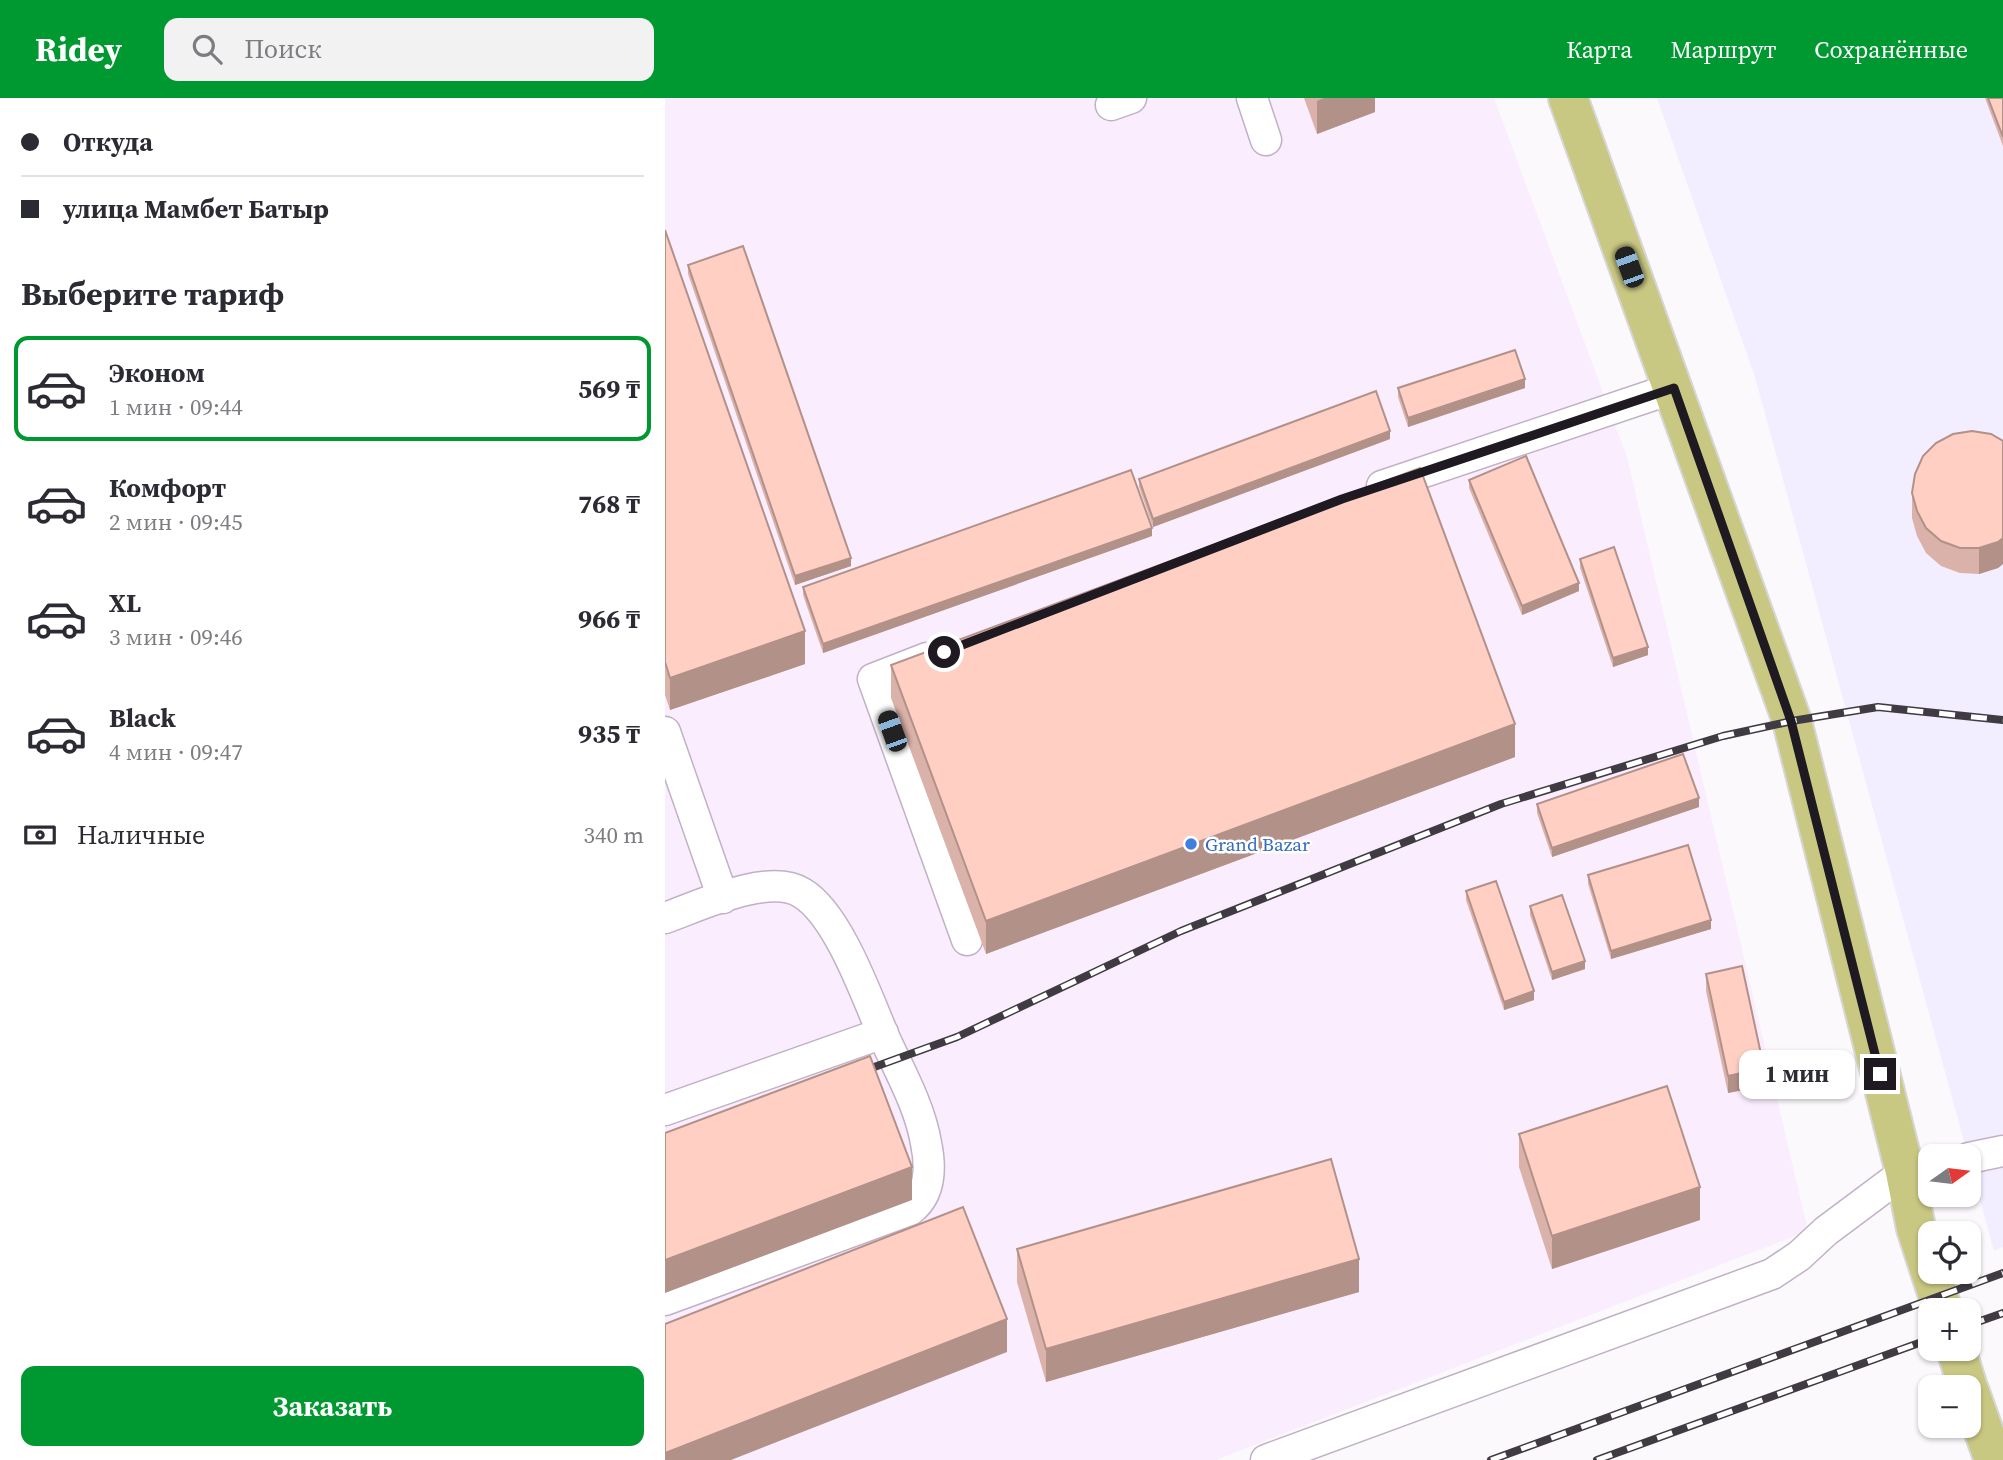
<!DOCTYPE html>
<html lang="ru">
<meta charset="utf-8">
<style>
body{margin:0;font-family:"Source Serif 4",serif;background:#f2f2f3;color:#2b2b33;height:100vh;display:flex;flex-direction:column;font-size:26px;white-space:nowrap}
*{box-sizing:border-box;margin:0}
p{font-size:23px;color:#7c7c81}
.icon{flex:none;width:38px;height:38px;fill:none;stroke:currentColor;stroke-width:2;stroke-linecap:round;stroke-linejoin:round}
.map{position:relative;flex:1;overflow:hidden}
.sheet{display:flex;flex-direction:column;background:#fff;width:665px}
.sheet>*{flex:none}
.top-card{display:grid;align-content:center;height:154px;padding:0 21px;background:#fff}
.needle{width:46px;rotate:76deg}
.controls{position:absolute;left:1253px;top:1046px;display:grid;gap:14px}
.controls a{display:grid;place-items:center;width:63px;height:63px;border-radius:14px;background:#fff;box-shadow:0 2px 5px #0004;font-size:35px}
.end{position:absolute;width:32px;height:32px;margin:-16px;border:9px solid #1f1921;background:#fff;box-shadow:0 0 0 4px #fff}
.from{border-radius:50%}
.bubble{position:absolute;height:49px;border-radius:14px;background:#fff;box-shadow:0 2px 5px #0004;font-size:23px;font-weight:700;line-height:49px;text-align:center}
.car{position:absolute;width:21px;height:42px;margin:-21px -10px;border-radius:9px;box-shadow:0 0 5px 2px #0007;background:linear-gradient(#222 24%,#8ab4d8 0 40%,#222 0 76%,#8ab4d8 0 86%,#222 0)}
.top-card b{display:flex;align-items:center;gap:24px;height:66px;font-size:26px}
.top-card b+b{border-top:2px solid #e1e1e2}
.top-card i{width:18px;height:18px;background:#2b2b33}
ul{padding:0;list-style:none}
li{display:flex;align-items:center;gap:21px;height:105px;margin:0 14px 10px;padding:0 7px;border:4px solid transparent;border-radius:14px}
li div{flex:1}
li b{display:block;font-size:26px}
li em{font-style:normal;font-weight:700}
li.on{border-color:#009831}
li>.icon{width:63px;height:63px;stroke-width:1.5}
h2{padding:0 21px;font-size:32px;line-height:84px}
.pay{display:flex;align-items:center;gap:18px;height:77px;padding:0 21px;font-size:26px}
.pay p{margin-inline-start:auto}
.cta{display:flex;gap:14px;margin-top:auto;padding:14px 21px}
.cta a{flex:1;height:80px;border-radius:14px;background:#009831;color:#fff;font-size:28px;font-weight:700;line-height:80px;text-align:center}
header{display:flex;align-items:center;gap:42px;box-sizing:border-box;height:98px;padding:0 35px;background:#009831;color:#fff}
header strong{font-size:33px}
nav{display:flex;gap:38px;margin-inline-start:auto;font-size:24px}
.search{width:490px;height:63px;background:#f2f2f3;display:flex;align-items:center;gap:18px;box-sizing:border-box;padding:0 24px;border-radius:14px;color:#7c7c81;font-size:26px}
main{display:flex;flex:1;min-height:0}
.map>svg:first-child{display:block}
.built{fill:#f9edfe}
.industrial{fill:#f2edff}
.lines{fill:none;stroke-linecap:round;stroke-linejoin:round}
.minor-casing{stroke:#c1b1c6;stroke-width:33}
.major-casing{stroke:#d7d6d7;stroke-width:42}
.minor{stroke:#fff;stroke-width:30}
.major{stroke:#c9c883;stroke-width:38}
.rail-casing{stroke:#403b42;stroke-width:8}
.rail{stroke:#fff;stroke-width:5;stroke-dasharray:16;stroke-linecap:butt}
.wall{fill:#dbb2a9}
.shaded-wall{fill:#b29189}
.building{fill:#ffcfc4;stroke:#b29189;stroke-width:2}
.route{stroke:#1f1921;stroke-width:9}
.shop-dot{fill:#3f7fe0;stroke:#fff;stroke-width:2.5}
.labels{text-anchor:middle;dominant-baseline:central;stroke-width:5;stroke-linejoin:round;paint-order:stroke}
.shop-label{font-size:19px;fill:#366cbe;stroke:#fff;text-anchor:start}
</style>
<header>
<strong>Ridey</strong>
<div class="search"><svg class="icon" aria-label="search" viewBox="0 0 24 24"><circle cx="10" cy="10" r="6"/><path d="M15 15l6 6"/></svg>Поиск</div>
<nav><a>Карта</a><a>Маршрут</a><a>Сохранённые</a></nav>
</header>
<main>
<section class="sheet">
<div class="top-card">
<b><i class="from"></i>Откуда</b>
<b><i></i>улица Мамбет Батыр</b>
</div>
<h2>Выберите тариф</h2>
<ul>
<li class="on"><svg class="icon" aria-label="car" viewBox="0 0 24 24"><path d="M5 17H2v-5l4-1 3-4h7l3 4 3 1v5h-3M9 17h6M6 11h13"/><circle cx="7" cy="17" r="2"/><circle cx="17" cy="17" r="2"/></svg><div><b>Эконом</b><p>1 мин · 09:44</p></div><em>569 ₸</em></li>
<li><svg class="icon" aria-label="car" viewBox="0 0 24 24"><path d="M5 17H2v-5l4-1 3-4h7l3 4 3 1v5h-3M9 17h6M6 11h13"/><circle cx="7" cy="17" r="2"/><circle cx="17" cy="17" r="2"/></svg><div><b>Комфорт</b><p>2 мин · 09:45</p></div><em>768 ₸</em></li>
<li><svg class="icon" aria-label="car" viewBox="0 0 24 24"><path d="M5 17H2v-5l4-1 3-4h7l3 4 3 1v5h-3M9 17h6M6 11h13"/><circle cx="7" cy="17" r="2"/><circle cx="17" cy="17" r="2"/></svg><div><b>XL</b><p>3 мин · 09:46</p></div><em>966 ₸</em></li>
<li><svg class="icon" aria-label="car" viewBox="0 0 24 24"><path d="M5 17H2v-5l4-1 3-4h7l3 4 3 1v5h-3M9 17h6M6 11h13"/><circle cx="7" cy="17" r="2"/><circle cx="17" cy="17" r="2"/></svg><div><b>Black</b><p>4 мин · 09:47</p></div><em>935 ₸</em></li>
</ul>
<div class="pay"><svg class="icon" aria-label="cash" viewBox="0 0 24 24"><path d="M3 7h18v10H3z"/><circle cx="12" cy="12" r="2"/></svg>Наличные<p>340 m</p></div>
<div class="cta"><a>Заказать</a></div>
</section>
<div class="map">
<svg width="1338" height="1362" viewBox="0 0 1338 1362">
<rect width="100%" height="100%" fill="#fcf9fd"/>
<!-- built -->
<path class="built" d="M 0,0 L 829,0 L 962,359 L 1143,1133 L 551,1362 L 0,1362 Z"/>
<!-- industrial -->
<path class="industrial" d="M 992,0 L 1338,0 L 1338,1149 L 1329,1153 L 1090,279 Z"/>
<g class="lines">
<defs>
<path id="minor" d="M 587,0 L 601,42
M 446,7 L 466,0
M 717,388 L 1009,290
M 262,560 L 208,581 L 302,842
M 0,634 L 58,800
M 0,820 C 34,808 104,774 137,795 C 174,817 203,902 220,941 C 235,974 255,1009 261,1045 C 266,1069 266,1096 245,1112 L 0,1202
M 0,1012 L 218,935
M 1304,1060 L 1338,1053
M 601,1362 L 1107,1176 L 1134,1158 L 1161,1133 L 1240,1074 L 1265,1068"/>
<path id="major" d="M 903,0 L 1127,623 L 1240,1074 L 1251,1130 L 1278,1213
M 1291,1251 L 1303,1290
M 1304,1292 L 1329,1362"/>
</defs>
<!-- minor casing -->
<use href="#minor" class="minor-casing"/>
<!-- major casing -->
<use href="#major" class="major-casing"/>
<!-- minor -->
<use href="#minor" class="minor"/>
<!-- major -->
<use href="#major" class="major"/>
<defs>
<path id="rail" d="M 190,976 L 292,939 L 516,833 L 836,706 L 1058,638 L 1127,623 L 1213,609 L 1338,622
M 1304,1227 L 1338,1215
M 826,1362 L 1338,1175
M 932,1362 L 1265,1241"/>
</defs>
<!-- rail casing -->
<use href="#rail" class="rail-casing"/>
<!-- rail -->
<use href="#rail" class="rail"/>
</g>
<!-- wall -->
<path class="wall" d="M 639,0 L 710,0 L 710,14 L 652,36 Z
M 1320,0 L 1338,0 L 1338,48 Z
M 0,132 L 140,566 L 5,612 L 0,597 Z
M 23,167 L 186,468 L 130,487 L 23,176 Z
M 733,290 L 860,290 L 743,329 L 733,299 Z
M 725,341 L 488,429 L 474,389 L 474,381 Z
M 1338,343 L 1338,466 L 1333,470 L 1314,476 L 1295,475 L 1276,468 L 1261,455 L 1252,438 L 1247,420 L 1247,395 Z
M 804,382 L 914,493 L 857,517 L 804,390 Z
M 487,438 L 158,555 L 138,497 L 138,489 Z
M 915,461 L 983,557 L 948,569 L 915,470 Z
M 226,567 L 850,659 L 321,856 L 226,600 Z
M 872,706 L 1034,709 L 887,759 L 872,715 Z
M 923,777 L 1046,831 L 946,861 L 923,786 Z
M 801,793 L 869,902 L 839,912 L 801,802 Z
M 865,808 L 920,871 L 887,882 L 865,817 Z
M 1041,876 L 1099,988 L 1063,995 L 1041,893 Z
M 854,1036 L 1035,1122 L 887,1171 L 854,1069 Z
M 352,1151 L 694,1194 L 381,1284 L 352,1184 Z"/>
<!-- shaded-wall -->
<path class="shaded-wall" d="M 659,0 L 710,0 L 710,14 L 652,36 L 652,3 Z
M 860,281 L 860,290 L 743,329 L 743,320 Z
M 725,333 L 725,341 L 488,429 L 488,421 Z
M 487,430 L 487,438 L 158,555 L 158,546 Z
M 1338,440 L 1338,466 L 1333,470 L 1314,476 L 1314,450 Z
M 186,460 L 186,468 L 130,487 L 130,478 Z
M 914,485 L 914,493 L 857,517 L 857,508 Z
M 140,533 L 140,566 L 5,612 L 5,580 Z
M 983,549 L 983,557 L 948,569 L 948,560 Z
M 850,626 L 850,659 L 321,856 L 321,823 Z
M 1034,700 L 1034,709 L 887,759 L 887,750 Z
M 1046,822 L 1046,831 L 946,861 L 946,853 Z
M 920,863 L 920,871 L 887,882 L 887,874 Z
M 869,893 L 869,902 L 839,912 L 839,904 Z
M 1099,970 L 1099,988 L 1063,995 L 1063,978 Z
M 247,1069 L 247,1102 L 0,1195 L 0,1162 Z
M 1035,1089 L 1035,1122 L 887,1171 L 887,1138 Z
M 694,1161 L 694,1194 L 381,1284 L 381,1251 Z
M 342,1221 L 342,1254 L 66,1362 L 0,1362 L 0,1355 Z"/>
<!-- building -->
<path class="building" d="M 1323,0 L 1338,0 L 1338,39 Z
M 0,132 L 140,533 L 5,580 L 0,564 Z
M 78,148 L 186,460 L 130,478 L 23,167 Z
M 850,252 L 860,281 L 743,320 L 733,290 Z
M 711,293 L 725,333 L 488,421 L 474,381 Z
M 1307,333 L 1326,336 L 1338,343 L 1338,440 L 1333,444 L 1314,450 L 1295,450 L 1276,443 L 1261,430 L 1252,413 L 1247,395 L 1250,376 L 1258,358 L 1271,345 L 1288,336 Z
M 861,358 L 914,485 L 857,508 L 804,382 Z
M 755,370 L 850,626 L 321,823 L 226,567 Z
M 466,372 L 487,430 L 158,546 L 138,489 Z
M 949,449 L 983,549 L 948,560 L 915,461 Z
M 1018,656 L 1034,700 L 887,750 L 872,706 Z
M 1023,747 L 1046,822 L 946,853 L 923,777 Z
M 831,783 L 869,893 L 839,904 L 801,793 Z
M 897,797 L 920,863 L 887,874 L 865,808 Z
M 1077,868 L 1099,970 L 1063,978 L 1041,876 Z
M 205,958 L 247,1069 L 0,1162 L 0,1035 Z
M 1002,988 L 1035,1089 L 887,1138 L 854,1036 Z
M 666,1061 L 694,1161 L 381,1251 L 352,1151 Z
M 298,1109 L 342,1221 L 0,1355 L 0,1226 Z"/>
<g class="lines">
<!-- route -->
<path class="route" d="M 279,554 L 677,401 L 1009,290 L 1126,623 L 1215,976"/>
</g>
<!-- markers -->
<circle class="shop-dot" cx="526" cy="746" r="7"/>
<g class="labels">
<!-- shop labels -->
<g class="shop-label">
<text x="540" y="746">Grand Bazar</text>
</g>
</g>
</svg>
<div class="controls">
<a><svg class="needle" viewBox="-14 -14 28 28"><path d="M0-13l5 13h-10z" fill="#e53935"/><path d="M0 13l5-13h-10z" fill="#7c7c81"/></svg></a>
<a><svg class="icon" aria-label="locate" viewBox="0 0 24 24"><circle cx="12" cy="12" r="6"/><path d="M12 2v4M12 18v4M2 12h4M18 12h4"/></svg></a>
<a>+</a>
<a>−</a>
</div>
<i class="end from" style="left:279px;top:554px"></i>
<i class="end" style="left:1215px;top:976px"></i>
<div class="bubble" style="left:1074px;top:952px;width:116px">1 мин</div>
<i class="car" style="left:964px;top:169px;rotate:340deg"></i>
<i class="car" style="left:227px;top:633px;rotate:340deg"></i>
</div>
</main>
